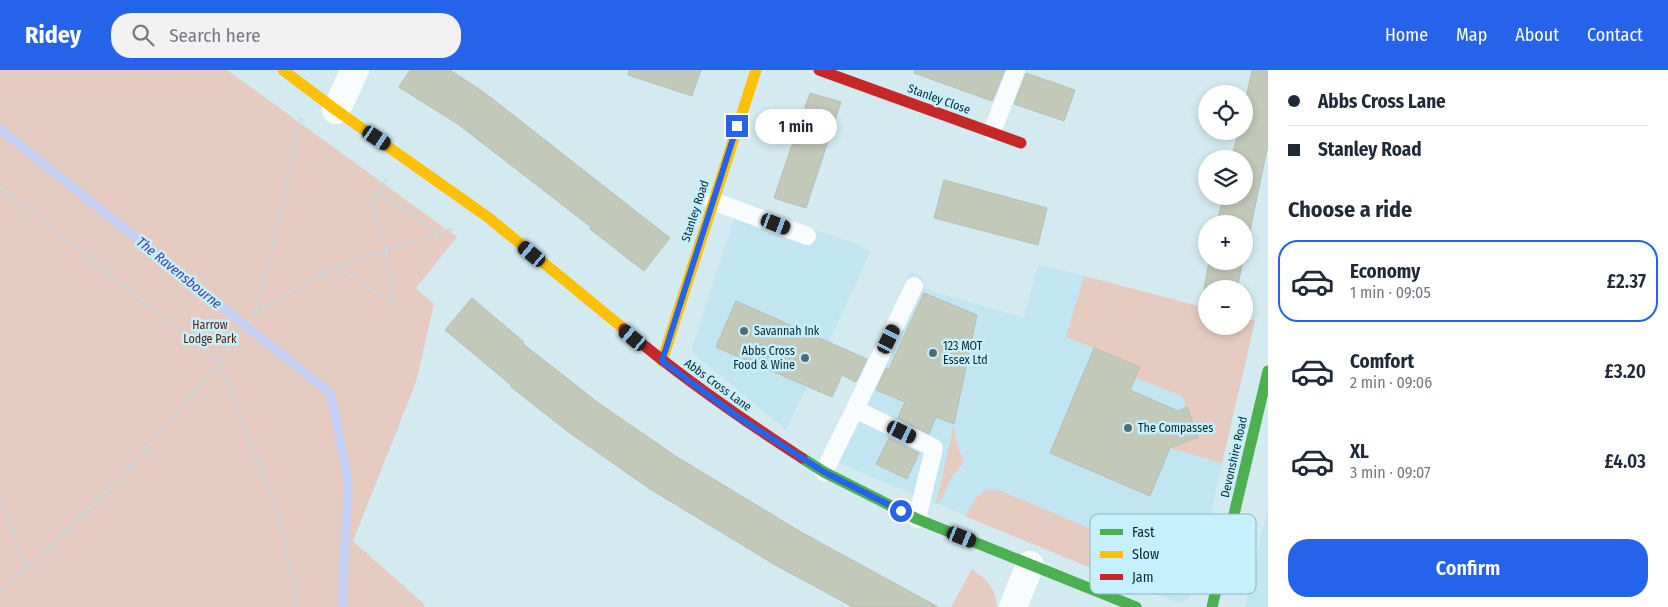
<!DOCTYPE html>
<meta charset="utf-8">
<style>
body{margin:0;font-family:"Fira Sans Condensed",sans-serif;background:#f2f2f3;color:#1f2937;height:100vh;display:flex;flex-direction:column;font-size:19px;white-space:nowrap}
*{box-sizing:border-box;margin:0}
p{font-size:16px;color:#747a83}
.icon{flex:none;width:28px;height:28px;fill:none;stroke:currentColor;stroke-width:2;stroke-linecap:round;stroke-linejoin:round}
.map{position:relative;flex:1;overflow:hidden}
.drawer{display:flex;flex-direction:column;background:#fff;width:400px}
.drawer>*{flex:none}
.hud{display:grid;align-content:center;height:110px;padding:0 20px;background:#fff}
.fabs{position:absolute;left:1198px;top:15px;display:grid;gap:10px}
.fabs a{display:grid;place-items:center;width:55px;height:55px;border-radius:50%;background:#fff;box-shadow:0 2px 8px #0003;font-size:25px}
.end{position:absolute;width:22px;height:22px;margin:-11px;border:6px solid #2563eb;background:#fff;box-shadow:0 0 0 2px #fff}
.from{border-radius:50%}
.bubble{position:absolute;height:35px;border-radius:18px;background:#fff;box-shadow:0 2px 8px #0003;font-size:16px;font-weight:600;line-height:35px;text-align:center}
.car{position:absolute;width:15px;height:30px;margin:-15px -8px;border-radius:6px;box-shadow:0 0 4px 1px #0007;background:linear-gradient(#222 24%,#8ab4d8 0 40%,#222 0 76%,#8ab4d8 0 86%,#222 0)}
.hud b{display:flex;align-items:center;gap:18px;height:48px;font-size:19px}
.hud b+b{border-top:1px solid #e0e1e3}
.hud i{width:12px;height:12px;background:#1f2937}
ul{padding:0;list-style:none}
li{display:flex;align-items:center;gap:15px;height:82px;margin:0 10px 8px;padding:0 10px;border:2px solid transparent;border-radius:20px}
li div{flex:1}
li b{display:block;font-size:19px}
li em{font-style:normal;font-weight:600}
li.active{border-color:#2563eb}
li>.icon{width:45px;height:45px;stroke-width:1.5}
h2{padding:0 20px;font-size:22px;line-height:60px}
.action{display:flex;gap:10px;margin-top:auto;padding:10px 20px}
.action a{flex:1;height:58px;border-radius:20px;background:#2563eb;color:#fff;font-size:20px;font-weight:600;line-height:58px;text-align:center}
header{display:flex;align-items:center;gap:30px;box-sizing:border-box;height:70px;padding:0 25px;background:#2563eb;color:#fff}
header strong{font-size:24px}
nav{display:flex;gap:28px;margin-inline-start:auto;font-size:18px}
.search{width:350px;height:45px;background:#f2f2f3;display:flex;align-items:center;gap:12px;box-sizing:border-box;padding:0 18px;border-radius:20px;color:#747a83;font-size:19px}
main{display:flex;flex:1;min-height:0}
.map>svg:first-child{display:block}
.built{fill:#c1e5f1}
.green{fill:#e6cbc1}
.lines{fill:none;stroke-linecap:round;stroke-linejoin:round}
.stream{stroke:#c5d0f7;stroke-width:9}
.building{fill:#c2c9b9;stroke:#b6bfb6}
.path{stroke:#cdd6d8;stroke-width:3;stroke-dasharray:5 2.5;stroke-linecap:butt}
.lane{stroke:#f8fcfd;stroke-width:18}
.street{stroke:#f8fcfd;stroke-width:28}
.fast{stroke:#4caf50;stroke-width:11}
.slow{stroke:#ffc107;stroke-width:11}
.jam{stroke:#c62828;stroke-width:11}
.route{stroke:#2563eb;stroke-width:6}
.poi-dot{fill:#4f6c74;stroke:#c6f0fe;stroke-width:2}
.labels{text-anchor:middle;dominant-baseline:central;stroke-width:5;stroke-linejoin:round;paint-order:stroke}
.street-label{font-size:12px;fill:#082831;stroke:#c6f0fe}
.park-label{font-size:12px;fill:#561c06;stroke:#c6f0fe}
.poi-label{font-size:12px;fill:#082831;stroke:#c6f0fe;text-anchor:start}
.water-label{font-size:14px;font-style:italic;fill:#423e9f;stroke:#c6f0fe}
.key{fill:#c6f0fe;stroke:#8db4c0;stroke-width:1}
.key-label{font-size:14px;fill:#082831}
</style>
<header>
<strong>Ridey</strong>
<div class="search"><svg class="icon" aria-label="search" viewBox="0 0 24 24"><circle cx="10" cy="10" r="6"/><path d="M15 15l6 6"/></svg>Search here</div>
<nav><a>Home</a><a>Map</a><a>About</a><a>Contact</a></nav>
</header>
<main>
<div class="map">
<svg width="1268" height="537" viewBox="0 0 1268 537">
<rect width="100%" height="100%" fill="#d3eaf1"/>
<!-- built -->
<path class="built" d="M 739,135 L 851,172 L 871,182 L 786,360 L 693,283 L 692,278 Z
M 1038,194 L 1206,238 L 1206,256 L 1244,256 L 1244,248 L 1255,251 L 1194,516 L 1190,527 L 1183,532 L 1172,531 L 824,387 L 910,201 L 924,208 L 921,218 L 1024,248 Z
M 1268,437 L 1268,537 L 1245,537 Z"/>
<!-- green -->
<path class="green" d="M 0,0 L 227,0 L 457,167 L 416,218 L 434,234 L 416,312 L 353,471 L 425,535 L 424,537 L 0,537 Z
M 1084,206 L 1206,238 L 1206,256 L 1244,256 L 1244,248 L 1255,251 L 1222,393 L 1170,378 L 1198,367 L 1182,326 L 1136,308 L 1140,297 L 1066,267 Z
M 954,354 L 956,372 L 964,392 L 950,409 L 943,427 L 936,434 Z
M 985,420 L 999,420 L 1154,486 C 1144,504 1143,507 1122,511 L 965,446 L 976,428 Z
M 972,499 C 988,511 995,517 997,537 L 951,537 Z"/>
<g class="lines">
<!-- stream -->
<path class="stream" d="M 0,59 L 331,324 L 348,411 L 342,533 L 344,537"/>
</g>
<!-- building -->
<path class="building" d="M 410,0 L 450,0 L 485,23 L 670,168 L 644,201 L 590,159 L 591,157 L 459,55 L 399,17 Z
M 629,0 L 701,0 L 692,26 L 628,5 Z
M 915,0 L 1005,0 L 992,31 L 914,3 Z
M 1252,0 L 1268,0 L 1268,75 L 1244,189 L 1244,154 L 1217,154 L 1223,126 L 1244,126 L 1244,89 L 1231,89 L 1239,61 L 1244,61 L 1244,38 Z
M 1026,3 L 1075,20 L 1064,51 L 1014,34 Z
M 810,23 L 841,32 L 806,138 L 774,128 Z
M 944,110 L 1047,138 L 1038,175 L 934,148 Z
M 1209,191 L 1243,191 L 1237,219 L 1204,219 Z
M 924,223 L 977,245 L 954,354 L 936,347 L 929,364 L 898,348 L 905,332 L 876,320 L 886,298 L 889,299 Z
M 472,228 L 524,272 L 523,274 L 563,305 L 597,332 L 677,387 L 801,462 L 938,537 L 853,537 L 777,496 L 650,419 L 567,361 L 510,316 L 511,315 L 445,260 Z
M 736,231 L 867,289 L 856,312 L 842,305 L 832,327 L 716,277 Z
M 1094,278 L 1140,297 L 1130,320 L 1178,341 L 1187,337 L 1198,367 L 1170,378 L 1150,426 L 1050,383 Z
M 889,368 L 919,383 L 907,409 L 876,394 Z"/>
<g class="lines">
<!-- path -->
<path class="path" d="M 0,116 L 219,293 L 278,443 L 299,537
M 378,121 L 438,164
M 337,196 L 392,233 L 386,180 L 372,130 L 387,109
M 255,242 L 337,196 L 453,159
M 0,422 L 26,499
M 0,523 L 107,421 L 168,354 L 219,293 L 232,273 L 255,243 L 278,155 L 301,48"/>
<!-- lane -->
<path class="lane" d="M 992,62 L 1016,0
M 713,131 L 807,166
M 855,339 L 914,216
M 824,402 L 855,339 L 934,378 L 917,449"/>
<!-- street -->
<path class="street" d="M 336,40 L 355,0
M 1013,537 L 1030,495"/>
<!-- fast -->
<path class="fast" d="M 802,388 L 824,402 L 917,449 L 1136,537
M 1212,537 L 1268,301"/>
<!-- slow -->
<path class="slow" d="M 283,0 L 336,40 L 489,148 L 624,259
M 662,291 L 756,0"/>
<!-- jam -->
<path class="jam" d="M 819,0 L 1021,73
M 624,259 C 681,307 740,348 802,388"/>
</g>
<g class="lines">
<!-- route -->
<path class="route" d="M 737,56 L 662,291 L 738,347 L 824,402 L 901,441"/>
</g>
<!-- markers -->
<g class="poi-dot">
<circle cx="744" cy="261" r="5"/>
<circle cx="933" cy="283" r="5"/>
<circle cx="805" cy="288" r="5"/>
<circle cx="1128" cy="358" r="5"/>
</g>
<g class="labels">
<!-- street labels -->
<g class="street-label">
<text transform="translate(939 29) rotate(20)">Stanley Close</text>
<text transform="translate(695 141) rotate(-72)">Stanley Road</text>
<text transform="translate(718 315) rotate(36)">Abbs Cross Lane</text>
<text transform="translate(1234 387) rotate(-77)">Devonshire Road</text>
</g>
<!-- park labels -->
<g class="park-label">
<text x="210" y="255">Harrow<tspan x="210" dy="14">Lodge Park</tspan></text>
</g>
<!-- poi labels -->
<g class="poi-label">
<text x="754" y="261">Savannah Ink</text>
<text x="943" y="276">123 MOT<tspan x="943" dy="14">Essex Ltd</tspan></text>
<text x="795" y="281" text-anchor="end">Abbs Cross<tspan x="795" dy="14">Food &amp; Wine</tspan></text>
<text x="1138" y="358">The Compasses</text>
</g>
<!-- water labels -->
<g class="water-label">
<text transform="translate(179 203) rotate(39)">The Ravensbourne</text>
</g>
</g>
<!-- legend -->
<rect x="1090" y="444" width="166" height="80" rx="8" class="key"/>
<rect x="1100" y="459" width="23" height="6" fill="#4caf50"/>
<rect x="1100" y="481" width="23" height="7" fill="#ffc107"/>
<rect x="1100" y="504" width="23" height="6" fill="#c62828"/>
<g class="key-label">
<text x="1132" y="467">Fast</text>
<text x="1132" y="489">Slow</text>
<text x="1132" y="512">Jam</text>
</g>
</svg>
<div class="fabs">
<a><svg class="icon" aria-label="locate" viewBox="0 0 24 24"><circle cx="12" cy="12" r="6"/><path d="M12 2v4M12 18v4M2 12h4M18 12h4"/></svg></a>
<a><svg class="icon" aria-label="layers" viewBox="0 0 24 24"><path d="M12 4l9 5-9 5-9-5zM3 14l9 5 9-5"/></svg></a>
<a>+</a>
<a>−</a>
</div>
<i class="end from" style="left:901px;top:441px"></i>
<i class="end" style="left:737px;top:56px"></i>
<div class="bubble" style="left:755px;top:39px;width:82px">1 min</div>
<i class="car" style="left:377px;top:68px;rotate:124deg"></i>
<i class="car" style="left:776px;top:154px;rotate:111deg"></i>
<i class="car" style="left:532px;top:184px;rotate:310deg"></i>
<i class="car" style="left:633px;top:268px;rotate:310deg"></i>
<i class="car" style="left:889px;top:269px;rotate:26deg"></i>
<i class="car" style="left:902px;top:362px;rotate:116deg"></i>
<i class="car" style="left:962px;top:467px;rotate:112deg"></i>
</div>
<section class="drawer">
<div class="hud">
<b><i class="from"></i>Abbs Cross Lane</b>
<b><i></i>Stanley Road</b>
</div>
<h2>Choose a ride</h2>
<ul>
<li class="active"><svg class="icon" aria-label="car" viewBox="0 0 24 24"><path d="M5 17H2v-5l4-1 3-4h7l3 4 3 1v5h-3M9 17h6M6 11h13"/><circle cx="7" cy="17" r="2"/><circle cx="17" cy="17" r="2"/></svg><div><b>Economy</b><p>1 min · 09:05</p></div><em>£2.37</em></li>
<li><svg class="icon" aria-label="car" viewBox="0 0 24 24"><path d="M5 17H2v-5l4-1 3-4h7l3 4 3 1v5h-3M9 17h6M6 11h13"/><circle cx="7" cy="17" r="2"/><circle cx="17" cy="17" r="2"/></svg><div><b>Comfort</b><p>2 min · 09:06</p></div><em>£3.20</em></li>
<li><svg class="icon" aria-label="car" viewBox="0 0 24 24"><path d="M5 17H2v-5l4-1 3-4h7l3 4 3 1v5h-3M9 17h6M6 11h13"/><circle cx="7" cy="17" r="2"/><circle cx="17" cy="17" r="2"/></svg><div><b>XL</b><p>3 min · 09:07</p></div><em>£4.03</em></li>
</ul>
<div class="action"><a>Confirm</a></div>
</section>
</main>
